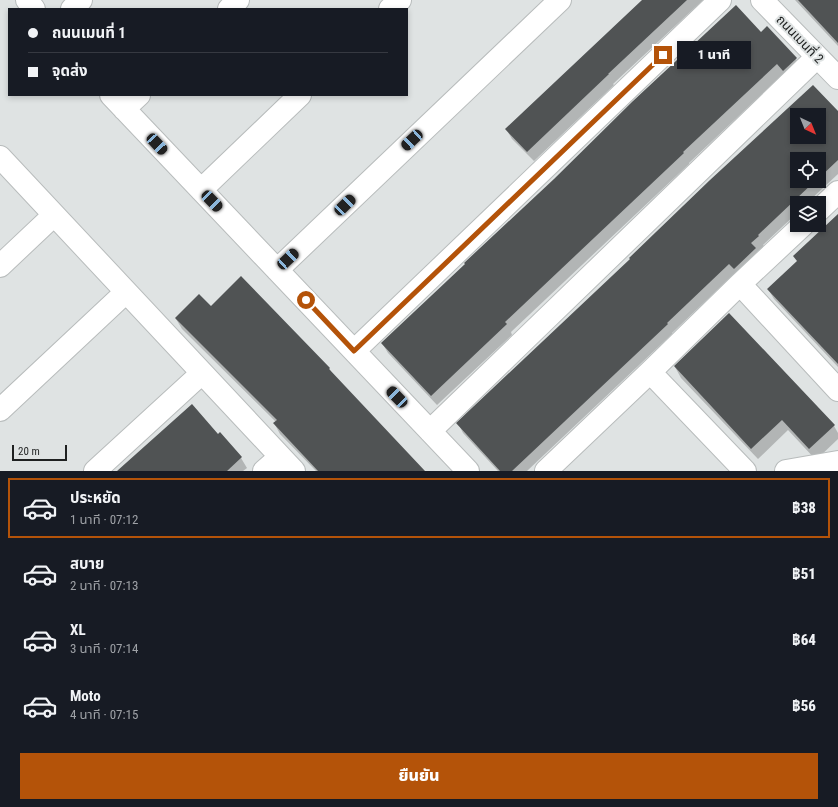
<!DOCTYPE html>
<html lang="th">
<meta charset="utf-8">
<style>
body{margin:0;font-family:"Roboto Condensed","Noto Sans Thai",sans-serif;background:#242831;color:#f1f3f6;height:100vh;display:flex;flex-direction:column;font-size:15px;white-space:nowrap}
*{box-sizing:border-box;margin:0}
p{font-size:13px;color:#9ea1a6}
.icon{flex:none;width:22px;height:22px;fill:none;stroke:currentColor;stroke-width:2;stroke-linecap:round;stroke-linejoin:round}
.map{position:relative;height:471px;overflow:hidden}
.panel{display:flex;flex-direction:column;background:#171b24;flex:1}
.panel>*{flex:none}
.banner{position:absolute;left:8px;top:8px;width:400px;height:88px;border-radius:0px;box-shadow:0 2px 6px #0003;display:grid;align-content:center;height:88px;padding:0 20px;background:#171b24}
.needle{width:26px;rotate:137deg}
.buttons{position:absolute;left:790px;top:108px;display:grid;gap:8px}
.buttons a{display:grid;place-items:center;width:36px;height:36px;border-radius:0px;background:#171b24;box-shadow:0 2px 6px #0003;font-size:20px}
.scale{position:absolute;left:12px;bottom:10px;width:55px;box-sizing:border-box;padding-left:4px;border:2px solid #1f2121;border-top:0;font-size:11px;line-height:14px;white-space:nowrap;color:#1f2121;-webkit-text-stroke:3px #dfe3e3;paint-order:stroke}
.end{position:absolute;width:18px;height:18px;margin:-9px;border:5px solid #b45309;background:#fff;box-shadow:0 0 0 2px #fff}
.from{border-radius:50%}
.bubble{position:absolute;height:28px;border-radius:0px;background:#171b24;box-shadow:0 2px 6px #0003;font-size:13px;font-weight:800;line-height:28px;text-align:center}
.car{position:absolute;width:12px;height:24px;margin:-12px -6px;border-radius:5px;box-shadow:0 0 3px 1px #0007;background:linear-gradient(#222 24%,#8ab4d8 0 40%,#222 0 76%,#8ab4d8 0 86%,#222 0)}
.banner b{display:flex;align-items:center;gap:14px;height:38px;font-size:15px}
.banner b+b{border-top:1px solid #363941}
.banner i{width:10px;height:10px;background:#f1f3f6}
ul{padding:7px 0 0;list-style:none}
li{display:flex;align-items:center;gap:12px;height:60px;margin:0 8px 6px;padding:0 12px;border:2px solid transparent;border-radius:0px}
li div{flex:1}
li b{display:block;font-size:15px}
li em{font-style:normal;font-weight:800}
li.active{border-color:#b45309}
li>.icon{width:36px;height:36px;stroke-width:1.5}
.action{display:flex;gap:8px;margin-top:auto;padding:8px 20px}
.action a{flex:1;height:46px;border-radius:0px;background:#b45309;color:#fff;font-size:16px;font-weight:800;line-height:46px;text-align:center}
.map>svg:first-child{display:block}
.shadow{fill:#0003;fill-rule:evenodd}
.building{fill:#505354;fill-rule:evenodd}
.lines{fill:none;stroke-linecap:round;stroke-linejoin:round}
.minor-casing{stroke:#b8bcbc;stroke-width:24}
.minor{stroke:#fff;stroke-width:22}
.route{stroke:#b45309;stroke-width:5}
.labels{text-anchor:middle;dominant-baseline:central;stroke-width:4;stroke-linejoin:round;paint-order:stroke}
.street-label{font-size:13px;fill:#1f2121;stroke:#dfe3e3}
</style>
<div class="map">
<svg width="838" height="471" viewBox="0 0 838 471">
<rect width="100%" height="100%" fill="#dfe3e3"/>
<!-- shadow -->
<path class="shadow" d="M 643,0 L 703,0 L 613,84 L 614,85 L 534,161 L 512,139 L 506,129 Z
M 795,0 L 838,0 L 838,46 Z
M 761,33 L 796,59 L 802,69 L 789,80 L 783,74 L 689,163 L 689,164 L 511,332 L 512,335 L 437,405 L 388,353 L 382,343 Z
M 813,86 L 838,113 L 838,174 L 807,203 L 797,203 L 797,213 L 763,245 L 764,246 L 757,252 L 761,258 L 740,278 L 735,273 L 672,333 L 672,334 L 527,471 L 498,471 L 463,433 L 458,423 ZM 797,115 L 819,115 L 819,137 L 797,137 ZM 797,159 L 819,159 L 819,181 L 797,181 Z
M 838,216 L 838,367 L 774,299 L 768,289 L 798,262 Z
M 211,307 L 329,368 L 334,377 L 424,471 L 316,471 L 280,434 L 274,423 L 276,422 L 182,329 L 176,319 Z
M 675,367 L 834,426 L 838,433 L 838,439 L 816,460 L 788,430 L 758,459 L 681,378 Z
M 220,434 L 241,458 L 247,468 L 243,471 L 118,471 L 218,435 Z"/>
<!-- building -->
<path class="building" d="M 642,0 L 687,0 L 608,74 L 609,74 L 527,152 L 505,129 Z
M 798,0 L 838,0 L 838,43 Z
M 736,5 L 761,32 L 767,26 L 797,58 L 783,71 L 777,64 L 683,152 L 684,153 L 505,322 L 507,324 L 431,396 L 381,343 L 465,264 L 464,263 L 554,179 L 633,101 Z
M 813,85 L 838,111 L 838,160 L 819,178 L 819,159 L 797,159 L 797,181 L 815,181 L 758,235 L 759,236 L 751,243 L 756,248 L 734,269 L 729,264 L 667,323 L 668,324 L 512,471 L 500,471 L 456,423 L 630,259 L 629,258 L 710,180 ZM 797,115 L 819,115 L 819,137 L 797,137 Z
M 838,214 L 838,364 L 767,289 L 797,261 L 793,256 Z
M 241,276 L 330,368 L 329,369 L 425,471 L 318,471 L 273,423 L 277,420 L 175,318 L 199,294 L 211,306 Z
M 729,313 L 835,425 L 809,449 L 782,420 L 751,449 L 674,366 Z
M 192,404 L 218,434 L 220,432 L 242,457 L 227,471 L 117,471 Z"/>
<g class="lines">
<defs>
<path id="minor" d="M 27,0 L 34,9
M 762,0 L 838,78
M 72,9 L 81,0
M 229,9 L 238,0
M 390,9 L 400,0
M 111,95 L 468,471
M 124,109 L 139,95
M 0,157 L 294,471
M 201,190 L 300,95
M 819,210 L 838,192
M 0,266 L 54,215
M 277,270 L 560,0
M 740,284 L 838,390
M 354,351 L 720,0
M 650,372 L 745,471
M 0,410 L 126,292
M 430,431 L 817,57
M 95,471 L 202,373
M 264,471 L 280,457
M 546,471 L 650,372 L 740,284 L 803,225
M 786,471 L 838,462"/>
</defs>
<!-- minor casing -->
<use href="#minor" class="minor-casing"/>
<!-- minor -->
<use href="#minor" class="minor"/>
</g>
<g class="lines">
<!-- route -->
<path class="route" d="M 306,300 L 354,351 L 663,55"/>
</g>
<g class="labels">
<!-- street labels -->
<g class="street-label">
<text transform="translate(800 39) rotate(46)">ถนนเมนที่ 2</text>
</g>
</g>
</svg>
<div class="buttons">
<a><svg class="needle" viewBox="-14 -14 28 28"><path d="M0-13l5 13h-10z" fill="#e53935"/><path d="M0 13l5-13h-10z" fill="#9ea1a6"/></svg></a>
<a><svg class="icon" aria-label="locate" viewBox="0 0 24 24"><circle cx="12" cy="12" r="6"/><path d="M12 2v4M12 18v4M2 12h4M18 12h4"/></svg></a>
<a><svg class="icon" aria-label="layers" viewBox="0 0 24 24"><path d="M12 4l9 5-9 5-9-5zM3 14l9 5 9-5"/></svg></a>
</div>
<div class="scale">20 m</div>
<i class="end from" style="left:306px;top:300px"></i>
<i class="end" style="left:663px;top:55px"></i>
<div class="bubble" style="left:677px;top:41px;width:74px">1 นาที</div>
<i class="car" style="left:412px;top:140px;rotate:227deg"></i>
<i class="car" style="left:157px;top:144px;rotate:137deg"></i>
<i class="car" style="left:212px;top:201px;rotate:136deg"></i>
<i class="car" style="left:345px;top:205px;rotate:46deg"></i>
<i class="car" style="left:288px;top:259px;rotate:47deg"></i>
<i class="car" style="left:397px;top:397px;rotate:316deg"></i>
<div class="banner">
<b><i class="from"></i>ถนนเมนที่ 1</b>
<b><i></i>จุดส่ง</b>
</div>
</div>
<section class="panel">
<ul>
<li class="active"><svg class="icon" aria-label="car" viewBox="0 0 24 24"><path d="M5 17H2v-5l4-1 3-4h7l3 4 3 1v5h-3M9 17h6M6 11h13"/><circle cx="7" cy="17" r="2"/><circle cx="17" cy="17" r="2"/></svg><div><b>ประหยัด</b><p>1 นาที · 07:12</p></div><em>฿38</em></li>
<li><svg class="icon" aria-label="car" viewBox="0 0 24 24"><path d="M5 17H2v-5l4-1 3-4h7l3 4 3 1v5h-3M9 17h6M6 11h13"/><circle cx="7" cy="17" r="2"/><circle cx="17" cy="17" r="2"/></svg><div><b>สบาย</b><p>2 นาที · 07:13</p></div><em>฿51</em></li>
<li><svg class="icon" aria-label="car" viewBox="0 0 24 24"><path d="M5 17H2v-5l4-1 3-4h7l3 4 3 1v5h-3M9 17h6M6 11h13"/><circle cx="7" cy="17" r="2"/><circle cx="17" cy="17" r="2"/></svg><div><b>XL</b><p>3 นาที · 07:14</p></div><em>฿64</em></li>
<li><svg class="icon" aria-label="car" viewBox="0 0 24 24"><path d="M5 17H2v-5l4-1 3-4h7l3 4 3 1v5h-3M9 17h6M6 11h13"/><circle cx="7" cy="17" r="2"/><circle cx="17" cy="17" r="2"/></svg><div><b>Moto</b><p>4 นาที · 07:15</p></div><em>฿56</em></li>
</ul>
<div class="action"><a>ยืนยัน</a></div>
</section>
